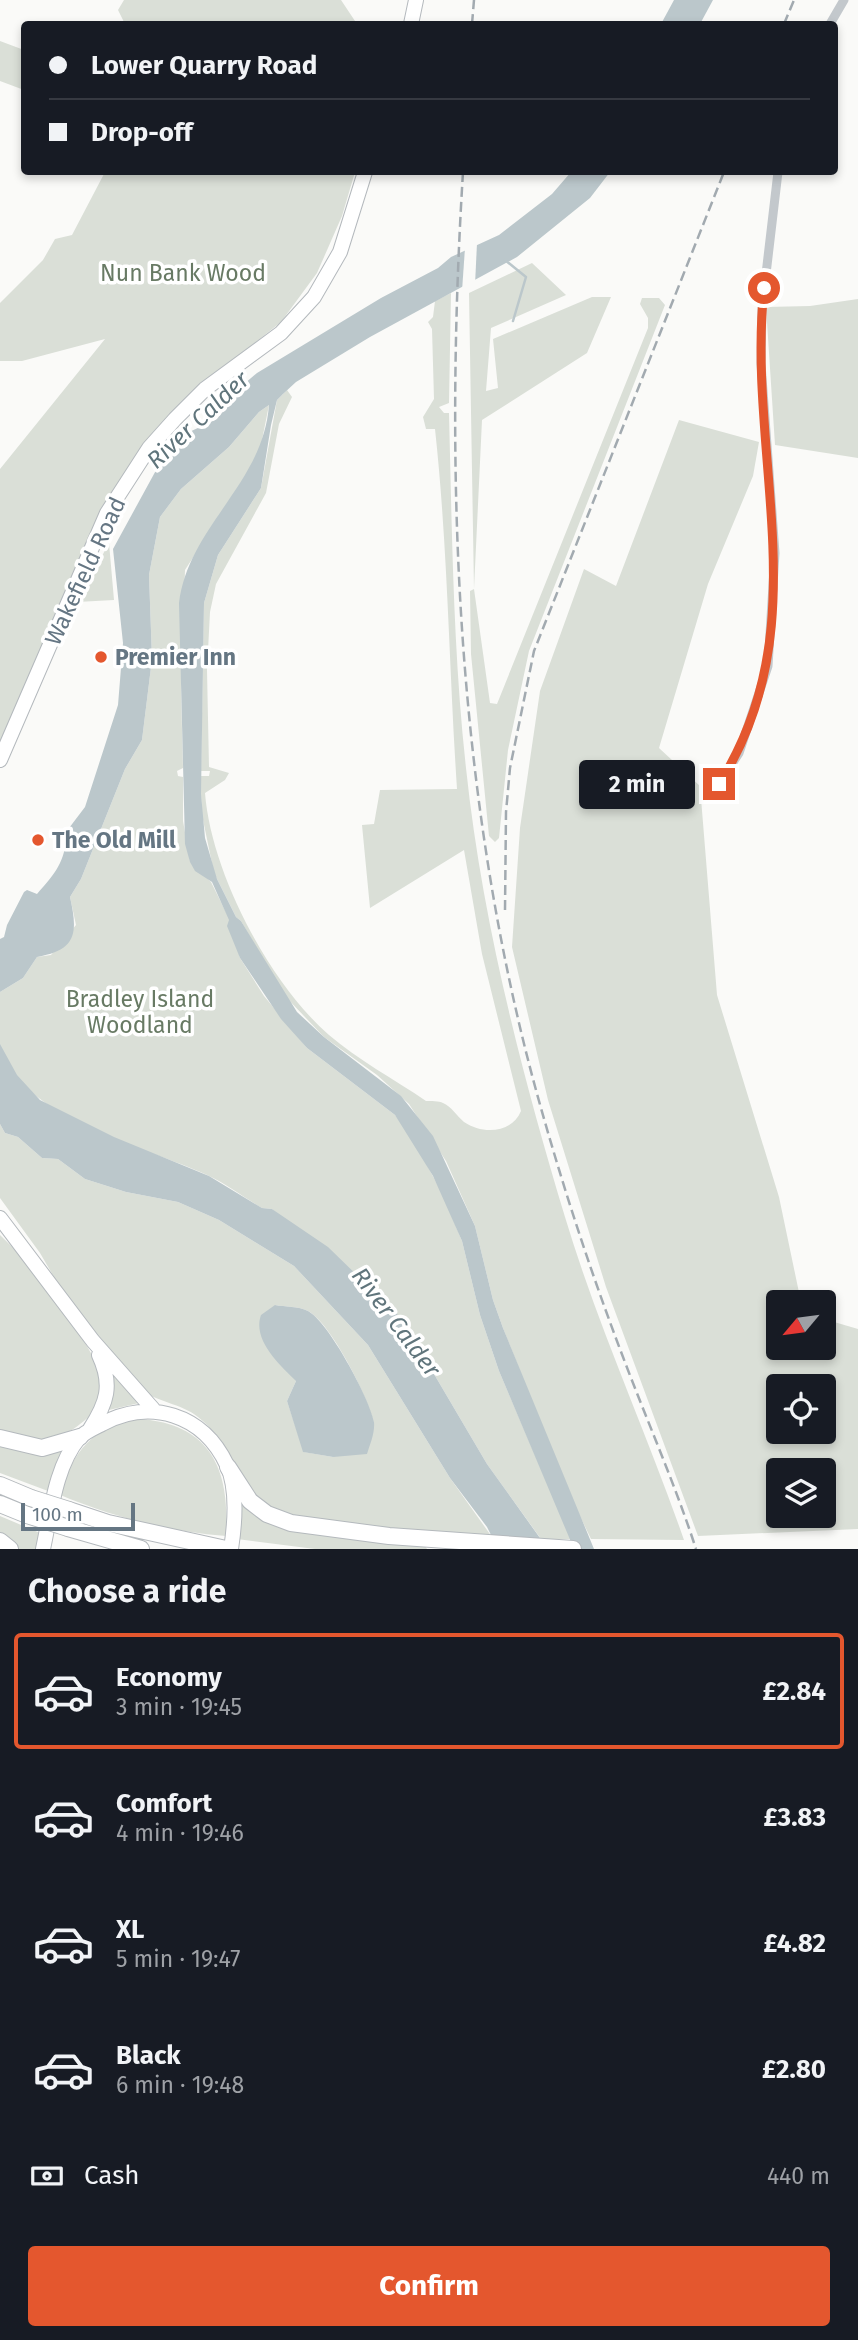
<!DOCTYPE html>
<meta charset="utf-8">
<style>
body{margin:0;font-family:"Fira Sans",sans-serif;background:#242831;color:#f1f3f6;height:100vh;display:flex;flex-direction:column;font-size:26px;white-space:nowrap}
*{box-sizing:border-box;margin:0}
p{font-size:23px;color:#9ea1a6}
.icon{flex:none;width:38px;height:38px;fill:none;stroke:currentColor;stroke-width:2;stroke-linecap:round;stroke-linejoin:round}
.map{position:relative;height:1549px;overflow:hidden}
.panel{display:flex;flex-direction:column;background:#171b24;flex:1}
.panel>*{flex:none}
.hud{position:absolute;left:21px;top:21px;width:817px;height:154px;border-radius:7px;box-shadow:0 4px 10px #0003;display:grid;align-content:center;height:154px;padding:0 28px;background:#171b24}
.needle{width:46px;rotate:241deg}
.fabs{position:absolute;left:766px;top:1290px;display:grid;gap:14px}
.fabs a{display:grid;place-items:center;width:70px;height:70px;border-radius:7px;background:#171b24;box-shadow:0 4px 10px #0003;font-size:35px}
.scale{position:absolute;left:21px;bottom:18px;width:114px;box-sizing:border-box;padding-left:7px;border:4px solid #657683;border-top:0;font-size:19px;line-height:24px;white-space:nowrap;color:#657683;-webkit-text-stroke:5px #fff;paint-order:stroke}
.end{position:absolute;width:32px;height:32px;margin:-16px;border:9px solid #e4572e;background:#fff;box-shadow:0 0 0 4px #fff}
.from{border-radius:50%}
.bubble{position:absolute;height:49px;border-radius:7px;background:#171b24;box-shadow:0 4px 10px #0003;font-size:23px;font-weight:700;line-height:49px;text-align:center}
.hud b{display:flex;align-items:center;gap:24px;height:66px;font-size:26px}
.hud b+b{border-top:2px solid #363941}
.hud i{width:18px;height:18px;background:#f1f3f6}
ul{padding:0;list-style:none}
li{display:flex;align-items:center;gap:21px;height:116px;margin:0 14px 10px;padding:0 14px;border:4px solid transparent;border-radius:7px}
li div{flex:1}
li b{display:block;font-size:26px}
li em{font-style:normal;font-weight:700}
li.selected{border-color:#e4572e}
li>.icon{width:63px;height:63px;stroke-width:1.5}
h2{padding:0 28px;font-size:32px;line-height:84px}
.pay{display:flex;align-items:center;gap:18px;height:77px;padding:0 28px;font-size:26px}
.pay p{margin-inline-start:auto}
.button{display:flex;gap:14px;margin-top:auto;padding:14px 28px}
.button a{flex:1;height:80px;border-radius:7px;background:#e4572e;color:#fff;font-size:28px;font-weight:700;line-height:80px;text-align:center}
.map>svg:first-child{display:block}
.green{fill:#dadfd7;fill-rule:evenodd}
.water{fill:#bbc7cb}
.pier{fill:#fafaf8}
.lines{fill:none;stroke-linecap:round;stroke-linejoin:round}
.stream{stroke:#bbc7cb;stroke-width:2.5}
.trunk-casing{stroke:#b4b9bd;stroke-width:16}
.motorway-casing{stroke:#b4b9bd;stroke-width:18}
.minor{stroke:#c3c8cc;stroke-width:9}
.trunk{stroke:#fff;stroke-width:14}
.motorway{stroke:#fff;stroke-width:16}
.rail{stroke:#a2aab0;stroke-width:2.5;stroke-dasharray:10 5;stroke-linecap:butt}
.motorway-bridge-casing{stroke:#b4b9bd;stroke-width:18;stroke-linecap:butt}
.motorway-bridge{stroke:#fff;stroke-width:16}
.route{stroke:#e4572e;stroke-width:9}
.poi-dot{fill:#e4572e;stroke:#fff;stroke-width:2.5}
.labels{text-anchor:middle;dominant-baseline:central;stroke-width:7;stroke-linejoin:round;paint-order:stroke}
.park-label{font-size:23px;fill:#687a64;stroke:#fff}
.street-label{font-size:23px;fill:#657683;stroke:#fff}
.poi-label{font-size:23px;font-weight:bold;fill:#657683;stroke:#fff;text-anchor:start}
.water-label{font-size:24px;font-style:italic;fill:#60757c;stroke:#fff}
</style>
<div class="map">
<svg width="858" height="1549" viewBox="0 0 858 1549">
<rect width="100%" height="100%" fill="#fafaf8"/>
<!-- green -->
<path class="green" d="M 124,0 L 341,0 L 357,24 L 125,24 L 118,10 Z
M 0,41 L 24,50 L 24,90 L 0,81 Z
M 105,172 L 355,172 L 342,216 L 317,273 L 281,322 L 197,389 L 132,464 L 0,755 L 0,469 L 105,339 L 22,361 L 0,361 L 0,303 L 43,260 L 55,239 L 72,235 Z
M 532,263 L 566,295 L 491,328 L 486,391 L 498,388 L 493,339 L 592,297 L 611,297 L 587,353 L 482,420 L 474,589 L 490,703 L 497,704 L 648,328 L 648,318 L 640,304 L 642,298 L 659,298 L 665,305 L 529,651 L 508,750 L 499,838 L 495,842 L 489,836 L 471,654 L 470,591 L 474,589 L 469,293 Z
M 451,293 L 449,403 L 439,407 L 444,413 L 449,413 C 452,531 453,650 466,768 C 482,920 521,1071 565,1217 C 598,1327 646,1431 684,1540 L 591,1539 L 566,1487 L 503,1328 L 493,1300 L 475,1226 L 446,1161 L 409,1104 L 377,1075 L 324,1037 L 284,995 L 241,921 L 236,917 L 214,873 L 202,815 L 200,776 L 209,776 L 210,771 L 201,771 L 204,603 L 218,555 L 261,488 L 277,400 L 287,390 L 292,397 L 279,424 L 266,493 L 216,584 L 210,612 L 207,670 L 209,767 L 229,773 L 225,780 L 205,793 C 211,872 269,983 329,1035 C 358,1060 394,1079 426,1101 C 431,1101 439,1101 443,1103 C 451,1106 457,1116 464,1122 C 483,1135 512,1133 521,1111 L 482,954 L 464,850 L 370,908 L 362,825 L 374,824 L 380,790 L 457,789 C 449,669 448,549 435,429 L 426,429 L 423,417 L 434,399 L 432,329 L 428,322 L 433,317 L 435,301 Z
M 858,299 L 858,458 L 775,445 L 766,307 L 810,306 Z
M 269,405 L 260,450 L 252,466 L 185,570 L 181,690 L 183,768 L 177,771 L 178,776 L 183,777 L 183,821 L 190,861 L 211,882 L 230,920 L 240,958 L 264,996 L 307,1048 L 395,1115 L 409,1132 L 442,1193 L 462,1241 L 480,1315 L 499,1371 L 571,1539 L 541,1539 L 487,1464 L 401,1318 L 272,1209 L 262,1208 C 243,1197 227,1184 207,1175 C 147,1147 18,1118 0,1045 C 0,1029 0,1008 0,992 L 23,978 L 37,957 L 51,955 L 76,925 L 70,897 L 81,879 L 125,769 L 142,740 L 152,659 L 149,575 L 160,517 L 181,489 L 229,447 L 259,412 Z
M 679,420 L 759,442 L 753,476 L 708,584 L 659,748 L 700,786 L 717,995 L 779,1197 L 801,1302 L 779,1302 L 779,1348 L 824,1348 L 824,1319 L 858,1329 L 858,1529 L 698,1536 L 606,1287 L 548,1100 L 512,947 L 520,828 L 540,691 L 584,569 L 616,586 ZM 779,1386 L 824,1386 L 824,1432 L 779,1432 ZM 779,1470 L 824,1470 L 824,1516 L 779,1516 Z
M 109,543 L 114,600 L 77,602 Z
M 0,1124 L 5,1133 L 18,1137 L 42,1158 L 58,1159 L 85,1179 L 126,1192 L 178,1202 L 219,1220 L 294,1266 L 368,1345 L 450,1478 L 492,1537 C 441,1534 293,1532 258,1499 C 233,1475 227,1439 198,1417 C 181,1403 157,1403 137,1387 L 58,1284 L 40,1253 L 0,1198 ZM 275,1305 C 285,1307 299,1306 308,1311 C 331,1323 368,1397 374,1423 L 333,1457 L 304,1452 L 287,1401 L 296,1381 Z
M 0,1235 C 10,1245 21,1255 31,1265 C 40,1276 45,1290 54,1301 C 77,1333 128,1384 84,1421 C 51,1448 39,1440 0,1434 Z
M 113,1373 L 139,1403 L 109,1410 L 114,1391 Z
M 141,1419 C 213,1425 230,1472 226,1536 C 169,1532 110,1516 58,1494 C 75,1451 92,1425 141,1419 Z
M 0,1444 L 64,1449 L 48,1491 L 0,1473 Z
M 239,1495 L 246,1505 L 425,1546 L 427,1549 L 315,1549 L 237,1539 Z
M 0,1516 L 40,1533 L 38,1549 L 15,1549 L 0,1538 Z"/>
<!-- water -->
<path class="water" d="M 674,0 L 713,0 L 700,24 L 661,24 Z
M 571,172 L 610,172 L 590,198 L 517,257 L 370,337 L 296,382 L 283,394 L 277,400 L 271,425 L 261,488 L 218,555 L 204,603 L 201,794 L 205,838 L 217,879 L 236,917 L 241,921 L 297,1012 L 324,1037 L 401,1096 L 433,1136 L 475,1226 L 493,1300 L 503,1328 L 594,1549 L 574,1549 L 499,1371 L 480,1315 L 462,1241 L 433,1176 L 395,1115 L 307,1048 L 281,1019 L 240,958 L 227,926 L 229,920 L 212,882 L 195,871 L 190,862 L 185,844 L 179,603 C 189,525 263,485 269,405 L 259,412 L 229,447 L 181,489 L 160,517 L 149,575 L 152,659 L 142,740 L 125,769 L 81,879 L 70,897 C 78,933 77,950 37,957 L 23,978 L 0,992 L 0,939 L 4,937 L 7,925 L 24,892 L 27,890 L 37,894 C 52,877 64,864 66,840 L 63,836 L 85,807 L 118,705 L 123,643 L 113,549 L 160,463 L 185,434 L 217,419 L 244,384 L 257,373 L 381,298 L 438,268 L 451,257 L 499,235 L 552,194 Z
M 0,1044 L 17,1075 L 40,1100 L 114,1137 L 209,1176 L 262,1208 L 272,1209 L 328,1247 L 401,1318 L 487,1464 L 540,1538 L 544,1549 L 498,1549 L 487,1527 L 450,1478 L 368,1345 L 294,1266 L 219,1220 L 178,1202 L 126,1192 L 85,1179 L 58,1159 L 42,1158 L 18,1137 L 5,1133 L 0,1124 Z
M 275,1305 C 285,1307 299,1306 308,1311 C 328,1321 370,1399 374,1422 C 375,1433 370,1444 367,1454 L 333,1457 L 303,1452 L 287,1401 L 296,1381 C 280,1365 252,1340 261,1315 Z"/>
<!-- pier -->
<path class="pier" d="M 477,243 L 475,285 L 462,291 L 465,248 Z"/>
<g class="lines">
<!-- stream -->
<path class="stream" d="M 505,260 L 526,277 L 513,321"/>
<defs>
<path id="trunk" d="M 411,24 L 416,0
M 0,760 L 107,513 L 149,448 L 175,419 L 205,389 L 281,333 L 314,297 L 340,252 L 365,172
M 0,1218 L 93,1341 L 153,1409
M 90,1429 C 107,1403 113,1385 99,1355
M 43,1549 C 51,1513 55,1467 79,1438 C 85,1432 94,1428 102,1424 C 150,1398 203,1414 227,1465 C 238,1489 235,1523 231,1549"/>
<path id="motorway" d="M 0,1438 L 42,1448 L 80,1437
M 228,1467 L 250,1501 L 267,1514 L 291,1523 L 389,1536 L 573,1549
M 0,1485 L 31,1498
M 0,1504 L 27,1515
M 69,1510 L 108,1523 L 226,1549
M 68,1528 L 141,1549
M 0,1541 L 10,1549"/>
</defs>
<!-- trunk casing -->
<use href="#trunk" class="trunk-casing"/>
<!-- motorway casing -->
<use href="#motorway" class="motorway-casing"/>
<!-- minor -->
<path class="minor" d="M 830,24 L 844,0
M 719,784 L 739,753 L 768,666 L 775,553 L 761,364 L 762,308 L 778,172"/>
<!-- trunk -->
<use href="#trunk" class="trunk"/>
<!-- motorway -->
<use href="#motorway" class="motorway"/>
<!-- rail -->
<path class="rail" d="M 472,24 L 474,0
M 784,24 L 794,0
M 463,172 C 444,479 456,803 539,1101 C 563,1187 591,1273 623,1357 C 647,1421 675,1484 696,1549
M 505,910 L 506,812 L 510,768 L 534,651 L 724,172"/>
<defs>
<path id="motorway-bridge" d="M 31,1498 L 69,1510
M 27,1515 L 68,1528"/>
</defs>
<!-- motorway-bridge casing -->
<use href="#motorway-bridge" class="motorway-bridge-casing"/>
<!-- motorway-bridge -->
<use href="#motorway-bridge" class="motorway-bridge"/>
</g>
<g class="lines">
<!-- route -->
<path class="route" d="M 719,784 C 820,626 746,457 764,288"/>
</g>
<!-- markers -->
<g class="poi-dot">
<circle cx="101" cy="657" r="7"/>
<circle cx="38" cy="840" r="7"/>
</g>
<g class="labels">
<!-- park labels -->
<g class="park-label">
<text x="183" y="273">Nun Bank Wood</text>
<text x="140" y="999">Bradley Island<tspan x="140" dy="26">Woodland</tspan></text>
</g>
<!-- street labels -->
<g class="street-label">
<text transform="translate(85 571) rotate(-65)">Wakefield Road</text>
</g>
<!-- poi labels -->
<g class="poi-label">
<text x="115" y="657">Premier Inn</text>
<text x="52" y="840">The Old Mill</text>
</g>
<!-- water labels -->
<g class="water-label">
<text transform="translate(198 420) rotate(-43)">River Calder</text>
<text transform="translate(396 1322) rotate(53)">River Calder</text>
</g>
</g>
</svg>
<div class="fabs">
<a><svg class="needle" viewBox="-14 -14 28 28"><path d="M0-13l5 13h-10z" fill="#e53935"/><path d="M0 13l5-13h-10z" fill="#9ea1a6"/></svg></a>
<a><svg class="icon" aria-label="locate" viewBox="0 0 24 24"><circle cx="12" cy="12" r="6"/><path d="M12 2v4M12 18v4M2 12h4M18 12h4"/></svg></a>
<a><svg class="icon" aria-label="layers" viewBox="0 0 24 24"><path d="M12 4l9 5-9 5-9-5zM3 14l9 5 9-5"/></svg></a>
</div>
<div class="scale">100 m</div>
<i class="end from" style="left:764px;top:288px"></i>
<i class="end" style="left:719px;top:784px"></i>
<div class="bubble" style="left:579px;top:760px;width:116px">2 min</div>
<div class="hud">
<b><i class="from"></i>Lower Quarry Road</b>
<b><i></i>Drop-off</b>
</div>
</div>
<section class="panel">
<h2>Choose a ride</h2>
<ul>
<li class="selected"><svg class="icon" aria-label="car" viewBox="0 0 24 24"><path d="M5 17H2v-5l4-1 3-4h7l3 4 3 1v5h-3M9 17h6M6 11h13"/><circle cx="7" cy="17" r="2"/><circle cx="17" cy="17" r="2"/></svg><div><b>Economy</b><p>3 min · 19:45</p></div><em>£2.84</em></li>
<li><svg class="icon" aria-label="car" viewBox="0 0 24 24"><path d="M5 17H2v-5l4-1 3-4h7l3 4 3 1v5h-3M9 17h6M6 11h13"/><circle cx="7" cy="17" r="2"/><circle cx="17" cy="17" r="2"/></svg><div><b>Comfort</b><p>4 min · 19:46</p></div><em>£3.83</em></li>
<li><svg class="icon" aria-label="car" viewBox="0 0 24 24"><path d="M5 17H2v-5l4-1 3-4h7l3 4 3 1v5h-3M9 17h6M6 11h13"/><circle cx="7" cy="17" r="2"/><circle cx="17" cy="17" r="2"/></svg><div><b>XL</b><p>5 min · 19:47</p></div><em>£4.82</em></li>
<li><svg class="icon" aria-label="car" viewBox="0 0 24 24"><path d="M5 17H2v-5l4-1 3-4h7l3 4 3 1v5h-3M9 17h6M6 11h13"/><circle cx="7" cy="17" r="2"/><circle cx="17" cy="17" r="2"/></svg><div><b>Black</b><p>6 min · 19:48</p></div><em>£2.80</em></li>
</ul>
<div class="pay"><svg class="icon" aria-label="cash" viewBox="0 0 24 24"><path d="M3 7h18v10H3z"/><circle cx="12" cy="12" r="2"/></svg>Cash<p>440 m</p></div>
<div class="button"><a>Confirm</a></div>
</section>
